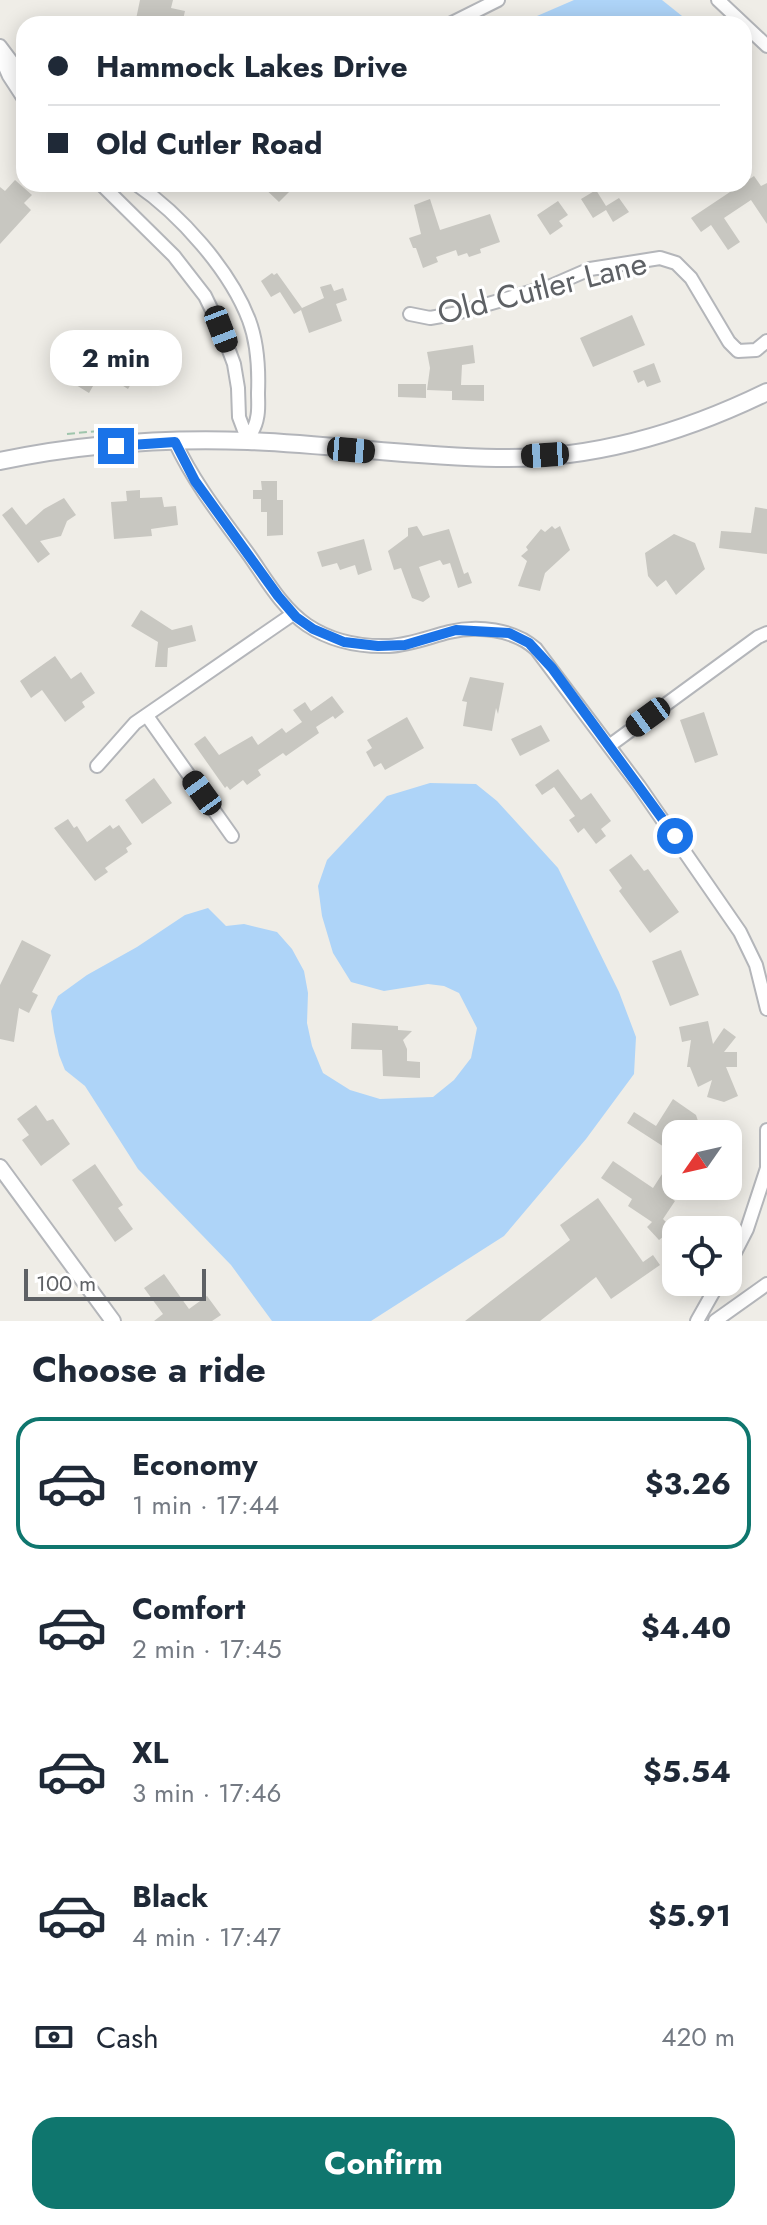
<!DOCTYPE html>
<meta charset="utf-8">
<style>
body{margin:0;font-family:Jost,sans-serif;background:#f2f2f3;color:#1f2937;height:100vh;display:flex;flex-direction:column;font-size:30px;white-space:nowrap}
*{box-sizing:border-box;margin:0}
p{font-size:26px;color:#747a83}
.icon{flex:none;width:44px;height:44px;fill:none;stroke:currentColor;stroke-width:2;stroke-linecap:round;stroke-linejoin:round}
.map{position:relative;height:1321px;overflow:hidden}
.panel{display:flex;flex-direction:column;background:#fff;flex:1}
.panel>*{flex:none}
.hud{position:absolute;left:16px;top:16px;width:736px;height:176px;border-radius:24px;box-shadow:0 4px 20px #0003;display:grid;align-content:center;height:176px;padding:0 32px;background:#fff}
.needle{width:52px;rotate:236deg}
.fabs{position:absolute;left:662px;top:1120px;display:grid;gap:16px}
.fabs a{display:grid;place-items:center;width:80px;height:80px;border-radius:16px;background:#fff;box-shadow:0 4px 20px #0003;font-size:40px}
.scale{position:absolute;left:24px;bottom:20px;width:182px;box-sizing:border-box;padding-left:8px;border:4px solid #5e6165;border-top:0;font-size:22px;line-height:28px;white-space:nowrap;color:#5e6165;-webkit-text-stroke:6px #fff;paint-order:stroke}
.end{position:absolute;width:36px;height:36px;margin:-18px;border:10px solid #1a73e8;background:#fff;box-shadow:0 0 0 4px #fff}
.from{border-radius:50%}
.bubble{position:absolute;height:56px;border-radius:24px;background:#fff;box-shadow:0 4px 20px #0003;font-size:26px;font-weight:700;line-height:56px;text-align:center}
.car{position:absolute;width:24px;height:48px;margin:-24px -12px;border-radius:10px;box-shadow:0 0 6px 2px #0007;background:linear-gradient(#222 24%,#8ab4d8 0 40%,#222 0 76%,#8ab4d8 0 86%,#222 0)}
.hud b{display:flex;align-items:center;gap:28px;height:76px;font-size:30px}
.hud b+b{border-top:2px solid #e0e1e3}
.hud i{width:20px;height:20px;background:#1f2937}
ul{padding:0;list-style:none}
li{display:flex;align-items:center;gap:24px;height:132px;margin:0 16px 12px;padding:0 16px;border:4px solid transparent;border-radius:24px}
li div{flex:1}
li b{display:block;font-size:30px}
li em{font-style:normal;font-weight:700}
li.current{border-color:#0f766e}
li>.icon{width:72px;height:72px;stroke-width:1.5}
h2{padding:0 32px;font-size:36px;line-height:96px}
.pay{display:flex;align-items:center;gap:20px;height:88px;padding:0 32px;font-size:30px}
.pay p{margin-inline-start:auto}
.cta{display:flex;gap:16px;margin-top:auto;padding:16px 32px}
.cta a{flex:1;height:92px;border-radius:24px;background:#0f766e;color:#fff;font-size:32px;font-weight:700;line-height:92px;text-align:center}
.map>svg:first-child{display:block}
.water{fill:#aed4f8}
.building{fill:#c8c7c1}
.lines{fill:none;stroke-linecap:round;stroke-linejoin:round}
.minor-casing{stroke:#b4b6ba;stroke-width:16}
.tertiary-casing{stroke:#b4b6ba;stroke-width:18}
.secondary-casing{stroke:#b3b5ba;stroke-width:20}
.path{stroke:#9fc5ac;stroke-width:2;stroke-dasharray:8 4;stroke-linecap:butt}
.minor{stroke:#fff;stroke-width:12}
.tertiary{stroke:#fff;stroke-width:14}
.secondary{stroke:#fff;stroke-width:16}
.route{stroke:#1a73e8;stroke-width:10}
.labels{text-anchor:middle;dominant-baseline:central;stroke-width:6;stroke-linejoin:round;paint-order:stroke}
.street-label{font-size:32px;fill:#5e6165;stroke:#fff}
</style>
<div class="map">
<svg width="767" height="1321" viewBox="0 0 767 1321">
<rect width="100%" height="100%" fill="#efede7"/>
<!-- water -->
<path class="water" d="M 574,0 L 662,0 L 692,24 L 530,24 L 537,16 Z
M 430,783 L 476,784 L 497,801 L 558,868 L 619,992 L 636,1037 L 634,1074 L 586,1139 L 504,1236 L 371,1321 L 272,1321 L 231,1265 L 138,1169 L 85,1086 L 65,1070 L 59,1055 L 54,1032 L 51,1011 L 58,996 L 87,975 L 137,947 L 185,915 L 208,908 L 226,926 L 244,924 L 277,932 L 292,949 L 304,971 L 308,993 L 307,1023 L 312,1046 L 323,1073 L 350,1090 L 380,1099 L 433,1097 L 454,1080 L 471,1058 L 477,1028 L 459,993 L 444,986 L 428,984 L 384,991 L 351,982 L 333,953 L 322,916 L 318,886 L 327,860 L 387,796 Z"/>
<!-- building -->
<path class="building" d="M 140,0 L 173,0 L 171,8 L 185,11 L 182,24 L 135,24 Z
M 754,176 L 761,186 L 767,183 L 767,224 L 751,200 L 724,218 L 740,242 L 728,250 L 711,225 L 701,232 L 691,218 Z
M 15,180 L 32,195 L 24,203 L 31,210 L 0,244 L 0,187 L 5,191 Z
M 260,184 L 297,184 L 279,202 Z
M 596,190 L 606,206 L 619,198 L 629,212 L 613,222 L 606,210 L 593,218 L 581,199 Z
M 430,199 L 440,230 L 490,214 L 500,242 L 480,249 L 481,253 L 469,257 L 467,253 L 458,256 L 456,250 L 436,257 L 438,262 L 423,268 L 416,248 L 413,248 L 409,238 L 421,234 L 414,205 Z
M 558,201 L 568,215 L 559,221 L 563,226 L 550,235 L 537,215 Z
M 272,273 L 274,275 L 277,273 L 302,308 L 324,298 L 320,287 L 331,284 L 334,291 L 343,288 L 347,300 L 336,304 L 342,321 L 309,333 L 301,310 L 294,314 L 280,292 L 271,297 L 261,281 Z
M 632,315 L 645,345 L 593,367 L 580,338 Z
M 99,340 L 109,347 L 112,342 L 127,350 L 121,360 L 127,363 L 123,370 L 135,377 L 128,389 L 101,372 L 89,393 L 76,385 L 87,367 L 84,365 Z
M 473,345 L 475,363 L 462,365 L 461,385 L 484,385 L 484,401 L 452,400 L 452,391 L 427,390 L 430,368 L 427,352 Z
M 654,363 L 661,382 L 647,387 L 644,380 L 638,383 L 633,371 Z
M 398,384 L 426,384 L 426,398 L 398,397 Z
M 261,481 L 277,481 L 277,500 L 283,500 L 283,535 L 267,536 L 267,512 L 261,512 L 261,499 L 253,499 L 253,490 L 262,490 Z
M 140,490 L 140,498 L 162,497 L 164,507 L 176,506 L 178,525 L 151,529 L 152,536 L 114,539 L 111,502 L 127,501 L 126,491 Z
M 64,498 L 76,515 L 67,521 L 61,536 L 40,541 L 50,554 L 38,563 L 2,515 L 12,507 L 26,525 L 44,509 Z
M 755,507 L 767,509 L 767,554 L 719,548 L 721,531 L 751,533 Z
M 417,526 L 423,536 L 449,529 L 464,574 L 468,572 L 472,583 L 458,588 L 450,563 L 443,565 L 440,560 L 419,567 L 430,597 L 423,602 L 412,598 L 401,568 L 394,570 L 388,551 L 408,536 L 408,528 Z
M 552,526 L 555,529 L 560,526 L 570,550 L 545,573 L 540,591 L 518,586 L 527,561 L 521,556 L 528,550 L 526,547 L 541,529 L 545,532 Z
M 674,534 L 695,543 L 705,569 L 676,595 L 666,580 L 657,587 L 648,576 L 645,553 Z
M 364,539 L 372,570 L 358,575 L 355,565 L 340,570 L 337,563 L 322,567 L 317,552 Z
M 141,610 L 172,630 L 192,625 L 196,641 L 168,648 L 167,667 L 155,667 L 158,642 L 131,626 Z
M 55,656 L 71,679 L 81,672 L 95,693 L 82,702 L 85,707 L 65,722 L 42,690 L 31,698 L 20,681 Z
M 470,677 L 504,683 L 498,714 L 496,708 L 492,731 L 463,726 L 467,702 L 462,701 Z
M 332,696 L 344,712 L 335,719 L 333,716 L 316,727 L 319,733 L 286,756 L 283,753 L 258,770 L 261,775 L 247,785 L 243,780 L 230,790 L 227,786 L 225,788 L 194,744 L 205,736 L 219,755 L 252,736 L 258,745 L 282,728 L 286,733 L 302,722 L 293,710 L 305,702 L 311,711 Z
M 704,712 L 718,755 L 695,763 L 680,720 Z
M 407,717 L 424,748 L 385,770 L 381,763 L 374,767 L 366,752 L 372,748 L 367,740 Z
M 541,725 L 550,741 L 520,756 L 511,739 Z
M 558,769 L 581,800 L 591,793 L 611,821 L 601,829 L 606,836 L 596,844 L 584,828 L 578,833 L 569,820 L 575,816 L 554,787 L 542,795 L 535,785 Z
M 154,778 L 172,803 L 142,824 L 125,800 Z
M 68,819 L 74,828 L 77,826 L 87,842 L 110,825 L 113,829 L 119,825 L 132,844 L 126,848 L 128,852 L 105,868 L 108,872 L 95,881 L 54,828 Z
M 631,854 L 644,871 L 648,869 L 679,912 L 650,933 L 619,891 L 622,888 L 609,870 Z
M 22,940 L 51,955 L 32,992 L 38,995 L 29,1013 L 19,1008 L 14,1042 L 0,1039 L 0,985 Z
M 681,950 L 699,995 L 670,1006 L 652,961 Z
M 708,1021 L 713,1044 L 724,1028 L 736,1037 L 724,1052 L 737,1052 L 737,1067 L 726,1067 L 738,1096 L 724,1102 L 707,1097 L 712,1080 L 698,1087 L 690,1067 L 687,1067 L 691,1040 L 682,1042 L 679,1027 Z
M 352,1023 L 398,1026 L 398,1030 L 412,1031 L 403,1040 L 407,1049 L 407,1061 L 420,1062 L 420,1078 L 383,1076 L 382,1050 L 351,1049 Z
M 673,1099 L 696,1115 L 701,1130 L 699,1134 L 676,1134 L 676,1187 L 669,1197 L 675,1201 L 663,1219 L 673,1229 L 659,1240 L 647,1227 L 652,1222 L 628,1206 L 632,1199 L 601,1178 L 613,1161 L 653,1188 L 675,1154 L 627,1123 L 634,1112 L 656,1126 Z
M 36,1105 L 47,1121 L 53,1119 L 70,1144 L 41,1166 L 22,1140 L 29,1135 L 17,1119 Z
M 95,1164 L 123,1205 L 118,1208 L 133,1229 L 115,1242 L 72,1180 Z
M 598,1198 L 643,1262 L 653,1255 L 660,1265 L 611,1299 L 596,1277 L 540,1321 L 465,1321 L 570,1240 L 560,1225 Z
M 164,1274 L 189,1309 L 207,1296 L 221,1315 L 212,1321 L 154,1321 L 163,1314 L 144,1288 Z"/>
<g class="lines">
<defs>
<path id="minor" d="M 718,0 L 767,46
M 450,24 L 498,0
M 0,46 L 24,78
M 0,56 L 9,76 L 24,99
M 101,184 L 174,256 L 205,296 L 221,329 L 234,364 L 238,388 L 239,417 L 248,441
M 136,184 C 180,214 230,270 249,320 C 258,344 259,368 258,393 C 258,401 259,410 257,418 C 256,426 251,433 248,441
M 410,314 L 430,318 L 453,314 L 551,286 L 590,269 L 660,258 L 676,263 L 691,278 L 729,342 L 738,351 L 756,350 L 767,341
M 175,442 C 194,483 222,518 249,555 C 266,579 282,608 307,625 C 331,641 361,647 389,646 C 410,645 429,637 449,632 C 477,625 514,629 536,649 L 639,786 L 740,932 L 756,965 L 767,1009
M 147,716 L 232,836
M 609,746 L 758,637 L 767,633
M 97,766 L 135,723 L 293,614
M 767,1130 L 767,1167
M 728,1266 L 747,1229 L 767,1168
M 697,1321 L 719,1282
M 715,1321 L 767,1284"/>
<path id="tertiary" d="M 0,1167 L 113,1321"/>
<path id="secondary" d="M 0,461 C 80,444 166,438 248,441 C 331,444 414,457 497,458 C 592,460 683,433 767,392"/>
</defs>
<!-- minor casing -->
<use href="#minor" class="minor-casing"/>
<!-- tertiary casing -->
<use href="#tertiary" class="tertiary-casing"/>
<!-- secondary casing -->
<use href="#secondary" class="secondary-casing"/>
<!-- path -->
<path class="path" d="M 67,434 L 108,430"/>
<!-- minor -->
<use href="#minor" class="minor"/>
<!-- tertiary -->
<use href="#tertiary" class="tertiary"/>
<!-- secondary -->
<use href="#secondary" class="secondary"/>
</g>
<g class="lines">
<!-- route -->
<path class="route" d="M 116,446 L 175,442 L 195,481 L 278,596 L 296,617 L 313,629 L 344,642 L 378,646 L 405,645 L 456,630 L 509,633 L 529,643 L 552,668 L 675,836"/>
</g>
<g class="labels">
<!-- street labels -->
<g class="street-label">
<text transform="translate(542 288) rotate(-14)">Old Cutler Lane</text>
</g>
</g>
</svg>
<div class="fabs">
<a><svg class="needle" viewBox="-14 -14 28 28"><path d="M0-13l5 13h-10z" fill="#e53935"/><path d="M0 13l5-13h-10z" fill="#747a83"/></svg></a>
<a><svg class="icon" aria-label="locate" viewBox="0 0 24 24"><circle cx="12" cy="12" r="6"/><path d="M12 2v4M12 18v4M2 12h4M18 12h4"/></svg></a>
</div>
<div class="scale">100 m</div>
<i class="end from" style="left:675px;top:836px"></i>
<i class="end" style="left:116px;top:446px"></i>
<div class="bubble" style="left:50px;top:330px;width:132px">2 min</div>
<i class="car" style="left:221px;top:329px;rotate:159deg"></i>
<i class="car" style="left:351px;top:450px;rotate:95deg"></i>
<i class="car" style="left:545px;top:455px;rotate:266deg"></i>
<i class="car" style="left:648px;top:717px;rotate:234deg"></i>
<i class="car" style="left:202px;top:793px;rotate:324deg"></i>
<div class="hud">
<b><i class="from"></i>Hammock Lakes Drive</b>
<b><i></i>Old Cutler Road</b>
</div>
</div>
<section class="panel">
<h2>Choose a ride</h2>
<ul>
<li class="current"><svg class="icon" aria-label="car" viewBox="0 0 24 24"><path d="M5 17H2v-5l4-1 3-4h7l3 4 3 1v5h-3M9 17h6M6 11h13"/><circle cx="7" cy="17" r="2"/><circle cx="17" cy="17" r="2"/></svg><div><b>Economy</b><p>1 min · 17:44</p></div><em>$3.26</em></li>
<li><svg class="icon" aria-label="car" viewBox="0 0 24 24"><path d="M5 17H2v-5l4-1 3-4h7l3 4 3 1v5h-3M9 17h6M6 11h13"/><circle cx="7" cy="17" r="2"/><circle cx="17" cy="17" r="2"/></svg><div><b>Comfort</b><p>2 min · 17:45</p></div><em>$4.40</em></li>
<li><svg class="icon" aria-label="car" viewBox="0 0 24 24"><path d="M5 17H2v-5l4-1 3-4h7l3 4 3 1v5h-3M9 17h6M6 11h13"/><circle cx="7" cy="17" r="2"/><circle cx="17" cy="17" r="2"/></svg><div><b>XL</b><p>3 min · 17:46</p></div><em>$5.54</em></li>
<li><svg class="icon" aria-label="car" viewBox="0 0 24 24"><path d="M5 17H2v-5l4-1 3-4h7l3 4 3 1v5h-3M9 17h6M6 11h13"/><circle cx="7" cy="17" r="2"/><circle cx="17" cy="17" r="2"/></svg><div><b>Black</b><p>4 min · 17:47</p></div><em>$5.91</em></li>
</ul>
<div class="pay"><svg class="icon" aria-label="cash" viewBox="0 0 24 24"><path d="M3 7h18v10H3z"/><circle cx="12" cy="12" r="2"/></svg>Cash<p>420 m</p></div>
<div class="cta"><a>Confirm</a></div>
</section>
